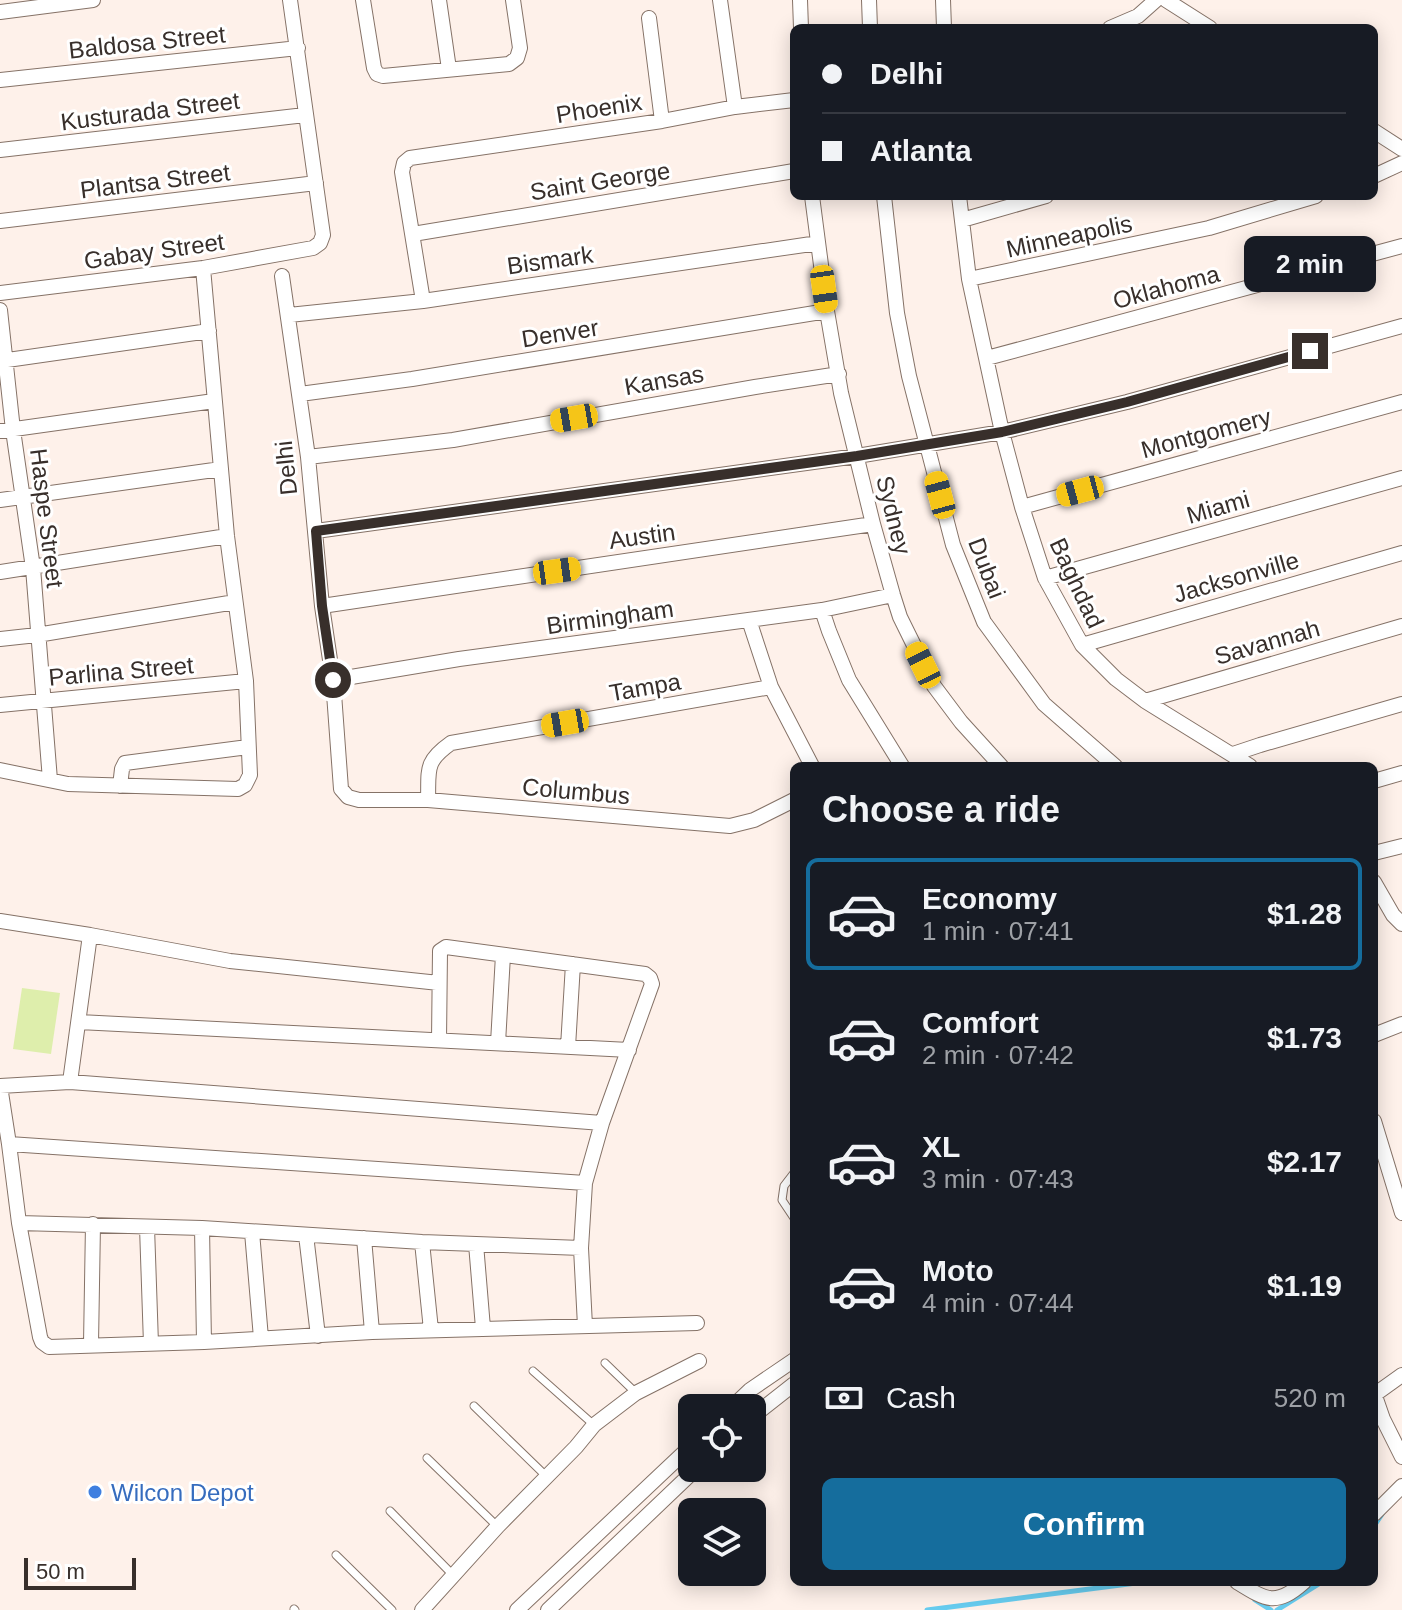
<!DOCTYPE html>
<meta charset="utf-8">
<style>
body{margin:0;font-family:Arial,sans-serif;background:#20242c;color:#f1f3f6;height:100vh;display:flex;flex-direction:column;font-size:30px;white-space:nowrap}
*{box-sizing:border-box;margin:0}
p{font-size:26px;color:#9ea1a6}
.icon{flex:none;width:44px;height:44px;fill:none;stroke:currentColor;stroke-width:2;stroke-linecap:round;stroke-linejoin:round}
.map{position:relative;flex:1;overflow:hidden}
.details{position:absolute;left:790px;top:762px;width:588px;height:824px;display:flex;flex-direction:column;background:#171b24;border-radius:12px;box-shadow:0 4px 20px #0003}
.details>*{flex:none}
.guide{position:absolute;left:790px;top:24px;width:588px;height:176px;border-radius:12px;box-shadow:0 4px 20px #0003;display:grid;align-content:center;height:176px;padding:0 32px;background:#171b24}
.fabs{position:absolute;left:678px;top:1394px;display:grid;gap:16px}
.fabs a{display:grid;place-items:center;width:88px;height:88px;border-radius:12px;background:#171b24;box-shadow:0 4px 20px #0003;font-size:40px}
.scale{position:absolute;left:24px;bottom:20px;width:112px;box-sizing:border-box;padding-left:8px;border:4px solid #382f2b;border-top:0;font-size:22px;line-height:28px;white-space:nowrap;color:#382f2b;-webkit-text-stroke:6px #fff;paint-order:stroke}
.end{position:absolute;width:36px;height:36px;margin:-18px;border:10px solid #382f2b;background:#fff;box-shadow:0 0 0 4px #fff}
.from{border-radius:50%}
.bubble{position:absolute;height:56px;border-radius:12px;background:#171b24;box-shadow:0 4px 20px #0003;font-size:26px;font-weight:800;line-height:56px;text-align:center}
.car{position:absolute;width:24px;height:48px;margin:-24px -12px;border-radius:10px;box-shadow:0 0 6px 2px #0007;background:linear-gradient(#f5c518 24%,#345 0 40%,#f5c518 0 76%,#345 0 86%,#f5c518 0)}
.guide b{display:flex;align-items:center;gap:28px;height:76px;font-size:30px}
.guide b+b{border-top:2px solid #363941}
.guide i{width:20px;height:20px;background:#f1f3f6}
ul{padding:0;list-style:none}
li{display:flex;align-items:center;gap:24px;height:112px;margin:0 16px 12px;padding:0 16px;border:4px solid transparent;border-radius:12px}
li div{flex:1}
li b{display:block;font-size:30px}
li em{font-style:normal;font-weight:800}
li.selected{border-color:#156d9d}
li>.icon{width:72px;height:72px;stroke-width:1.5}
h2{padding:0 32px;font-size:36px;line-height:96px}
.pay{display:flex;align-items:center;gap:20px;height:88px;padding:0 32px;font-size:30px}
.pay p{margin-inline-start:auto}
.action{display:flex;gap:16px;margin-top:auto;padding:16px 32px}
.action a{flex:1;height:92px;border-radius:12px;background:#156d9d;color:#fff;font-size:32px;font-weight:800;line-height:92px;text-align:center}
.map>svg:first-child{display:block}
.green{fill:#deeeac}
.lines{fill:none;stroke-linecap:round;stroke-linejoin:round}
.stream{stroke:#67ccef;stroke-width:5}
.lane-casing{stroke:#857267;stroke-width:9}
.street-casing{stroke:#857267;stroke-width:16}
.lane{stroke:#fff;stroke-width:7}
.street{stroke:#fff;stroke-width:14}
.route{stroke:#382f2b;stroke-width:10}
.shop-dot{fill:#3f7fe0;stroke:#fff;stroke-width:3}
.labels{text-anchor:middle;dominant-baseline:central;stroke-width:6;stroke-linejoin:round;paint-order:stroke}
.street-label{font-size:24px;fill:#382f2b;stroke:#fff}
.shop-label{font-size:24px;fill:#366cbe;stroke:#fff;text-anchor:start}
</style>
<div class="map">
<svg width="1402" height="1610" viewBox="0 0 1402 1610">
<rect width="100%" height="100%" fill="#fef1ea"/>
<!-- green -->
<path class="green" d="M 22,988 L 60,993 L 51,1054 L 13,1049 Z"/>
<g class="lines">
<!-- stream -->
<path class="stream" d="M 1374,1526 L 1382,1514
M 1255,1600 L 1271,1610
M 927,1610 L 1144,1582
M 1277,1610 L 1322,1582"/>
<defs>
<path id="lane" d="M 794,1173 L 784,1186 L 782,1200 L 794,1218
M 605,1363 L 636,1393
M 533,1371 L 594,1425
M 474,1406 L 546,1476
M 427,1458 L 497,1526
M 390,1511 L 453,1575
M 336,1555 L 392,1610
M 294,1609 L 295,1610"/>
<path id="street" d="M 363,0 L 374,68 L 377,74 L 383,76 L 509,64 L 517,58 L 520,48 L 513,0
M 439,0 L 449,69
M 720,0 L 735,107
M 800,0 L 801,28
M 869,0 L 870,28
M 943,0 L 944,28
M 1166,0 L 1210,28
M 0,12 L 93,0
M 649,18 L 662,121
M 1110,28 L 1138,16 L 1156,0
M 0,80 L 298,48
M 1374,131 L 1402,149
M 0,150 L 305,115
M 1374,176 L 1402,163
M 812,196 L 827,311 L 841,393 L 873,524 L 893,595 L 900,617 L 934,686 L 961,722 L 1001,766
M 884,196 L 897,313 L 909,376 L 953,545 L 984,622 L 1044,704 L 1115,766
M 959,196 L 969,279 L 1002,432 L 1022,507 L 1045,578 L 1082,645 L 1116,679 L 1145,701 L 1250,766
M 962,220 L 1046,196
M 0,221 L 316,183
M 413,234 L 794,171
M 282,276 L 308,457 L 322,606 L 333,680 L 341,789 L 348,797 L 359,800 L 428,800 L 730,826 L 754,820 L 794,800
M 969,279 L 1209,228 L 1316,196
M 0,293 L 203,268 L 313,248 L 320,243 L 323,235 L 290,0
M 423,301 L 402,172 L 404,163 L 410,158 L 662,121 L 735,107 L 794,100
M 0,310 L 13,430 L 33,568 L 50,780
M 289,315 L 423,301 L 818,243
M 987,358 L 1402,246
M 0,361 L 209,331
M 300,394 L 412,379 L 827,311
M 0,431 L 214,401
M 308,457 L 453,440 L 755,387 L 839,374
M 0,500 L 221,469
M 1022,507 L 1402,402
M 316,531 L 857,456 L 1002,432 L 1127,402 L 1402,326
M 0,572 L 227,536
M 1045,578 L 1402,478
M 322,606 L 873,524
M 822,610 L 829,631 L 849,680 L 902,766
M 749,620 L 771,687 L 812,766
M 0,639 L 37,635 L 235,602
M 1082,645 L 1402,553
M 333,680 L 459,659 L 822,610 L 893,595
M 1145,701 L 1402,626
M 0,705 L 246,681
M 1233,754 L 1260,745 L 1402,704
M 0,770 L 68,784 L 238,789 L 245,785 L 250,775 L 246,681 L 227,536 L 203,268
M 1374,781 L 1402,773
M 120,786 L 122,769 L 125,763 L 248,747
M 428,800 C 429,770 424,762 451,743 L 771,687
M 1374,853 L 1402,846
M 1374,882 L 1393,915 L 1402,924
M 0,921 L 90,935 L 230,961 L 439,983
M 79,1022 L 629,1050
M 1374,1035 L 1402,1024
M 439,1040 L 440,951 L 446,947 L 645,974 L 650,978 L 652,984 L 602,1123 L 585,1183 L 581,1248 L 585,1326
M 498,1043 L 503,955
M 568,1047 L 573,964
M 70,1082 L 90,935
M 0,1086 L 9,1144 L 19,1223 L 40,1337 L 42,1342 L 49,1347 L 204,1342 L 372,1332 L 697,1323
M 0,1086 L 70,1082 L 602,1123
M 1374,1121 L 1402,1213
M 9,1144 L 585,1183
M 19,1223 L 202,1228 L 422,1242 L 581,1248
M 147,1227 L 151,1344
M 202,1228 L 204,1342
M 252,1232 L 261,1338
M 306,1235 L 318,1336
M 364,1238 L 372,1332
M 422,1242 L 431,1330
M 476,1244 L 483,1328
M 91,1344 L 93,1224
M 1374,1393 L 1383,1419 L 1402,1457
M 1374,1395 L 1402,1375
M 731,1408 L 750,1390 L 794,1360
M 752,1417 L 794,1384
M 1374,1514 L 1402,1486
M 1237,1582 C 1266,1600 1276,1607 1304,1582
M 422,1610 L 498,1526 L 576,1447 L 594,1425 L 636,1393 L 699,1361
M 517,1610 L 692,1445
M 548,1610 L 697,1468"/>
</defs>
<!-- lane casing -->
<use href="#lane" class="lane-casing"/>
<!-- street casing -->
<use href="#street" class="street-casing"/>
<!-- lane -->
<use href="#lane" class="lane"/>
<!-- street -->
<use href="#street" class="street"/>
</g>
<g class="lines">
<!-- route -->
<path class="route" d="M 333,680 L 322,606 L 316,531 L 857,456 L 1002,432 L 1127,402 L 1310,351"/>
</g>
<!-- markers -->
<circle class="shop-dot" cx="95" cy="1492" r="8"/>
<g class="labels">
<!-- street labels -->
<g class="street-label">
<text transform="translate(147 42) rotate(-6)">Baldosa Street</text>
<text transform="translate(599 108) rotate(-9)">Phoenix</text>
<text transform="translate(150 111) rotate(-7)">Kusturada Street</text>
<text transform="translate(155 181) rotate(-7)">Plantsa Street</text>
<text transform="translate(600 181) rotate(-9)">Saint George</text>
<text transform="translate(1069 236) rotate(-12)">Minneapolis</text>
<text transform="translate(154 251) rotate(-8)">Gabay Street</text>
<text transform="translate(550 260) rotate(-8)">Bismark</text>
<text transform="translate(1166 287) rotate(-15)">Oklahoma</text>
<text transform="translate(560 333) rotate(-9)">Denver</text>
<text transform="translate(664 380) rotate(-10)">Kansas</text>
<text transform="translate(1206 433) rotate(-15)">Montgomery</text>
<text transform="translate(286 468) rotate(-96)">Delhi</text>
<text transform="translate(1218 507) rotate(-16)">Miami</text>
<text transform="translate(894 515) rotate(76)">Sydney</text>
<text transform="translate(47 518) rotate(83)">Haspe Street</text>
<text transform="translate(642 536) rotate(-8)">Austin</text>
<text transform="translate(987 568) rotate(69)">Dubai</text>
<text transform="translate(1236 577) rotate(-16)">Jacksonville</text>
<text transform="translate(1077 583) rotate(65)">Baghdad</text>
<text transform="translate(610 617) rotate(-8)">Birmingham</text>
<text transform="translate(1267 642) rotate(-16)">Savannah</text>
<text transform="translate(121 671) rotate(-5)">Parlina Street</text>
<text transform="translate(645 687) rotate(-10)">Tampa</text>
<text transform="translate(576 791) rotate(5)">Columbus</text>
</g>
<!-- shop labels -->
<g class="shop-label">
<text x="111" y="1492">Wilcon Depot</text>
</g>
</g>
</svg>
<div class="fabs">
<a><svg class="icon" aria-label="locate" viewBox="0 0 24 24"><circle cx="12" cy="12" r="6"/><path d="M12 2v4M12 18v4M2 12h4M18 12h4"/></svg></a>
<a><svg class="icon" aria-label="layers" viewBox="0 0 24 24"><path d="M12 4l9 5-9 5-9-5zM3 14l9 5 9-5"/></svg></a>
</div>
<div class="scale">50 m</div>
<i class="end from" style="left:333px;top:680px"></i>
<i class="end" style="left:1310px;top:351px"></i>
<div class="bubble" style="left:1244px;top:236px;width:132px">2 min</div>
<i class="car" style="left:824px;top:289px;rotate:172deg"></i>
<i class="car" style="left:574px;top:418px;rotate:260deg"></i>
<i class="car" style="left:1080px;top:491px;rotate:255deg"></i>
<i class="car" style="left:940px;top:495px;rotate:345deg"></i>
<i class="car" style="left:557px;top:571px;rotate:82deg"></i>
<i class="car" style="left:923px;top:665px;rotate:334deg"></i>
<i class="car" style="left:565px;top:723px;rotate:260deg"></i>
<div class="guide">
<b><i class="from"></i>Delhi</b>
<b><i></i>Atlanta</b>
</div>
<section class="details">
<h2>Choose a ride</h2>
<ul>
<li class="selected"><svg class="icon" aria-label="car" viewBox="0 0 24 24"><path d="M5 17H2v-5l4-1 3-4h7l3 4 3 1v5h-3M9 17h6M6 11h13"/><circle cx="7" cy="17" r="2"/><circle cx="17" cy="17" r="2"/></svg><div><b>Economy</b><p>1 min · 07:41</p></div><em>$1.28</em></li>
<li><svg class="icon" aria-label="car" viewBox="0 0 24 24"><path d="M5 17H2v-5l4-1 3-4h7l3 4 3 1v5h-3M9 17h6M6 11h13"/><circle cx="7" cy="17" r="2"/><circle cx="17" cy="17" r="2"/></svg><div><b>Comfort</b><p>2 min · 07:42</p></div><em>$1.73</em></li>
<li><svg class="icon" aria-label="car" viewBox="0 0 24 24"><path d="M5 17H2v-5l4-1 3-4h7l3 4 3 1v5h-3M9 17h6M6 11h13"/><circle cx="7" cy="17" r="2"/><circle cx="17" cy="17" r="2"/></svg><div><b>XL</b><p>3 min · 07:43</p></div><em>$2.17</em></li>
<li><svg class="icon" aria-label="car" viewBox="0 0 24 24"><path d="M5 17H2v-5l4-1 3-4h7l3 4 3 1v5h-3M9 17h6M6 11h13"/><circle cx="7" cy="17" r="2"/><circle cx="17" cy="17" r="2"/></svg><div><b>Moto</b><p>4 min · 07:44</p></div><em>$1.19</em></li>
</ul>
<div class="pay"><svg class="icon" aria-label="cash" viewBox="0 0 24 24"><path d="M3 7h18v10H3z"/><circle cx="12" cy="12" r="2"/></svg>Cash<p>520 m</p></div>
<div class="action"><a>Confirm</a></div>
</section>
</div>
